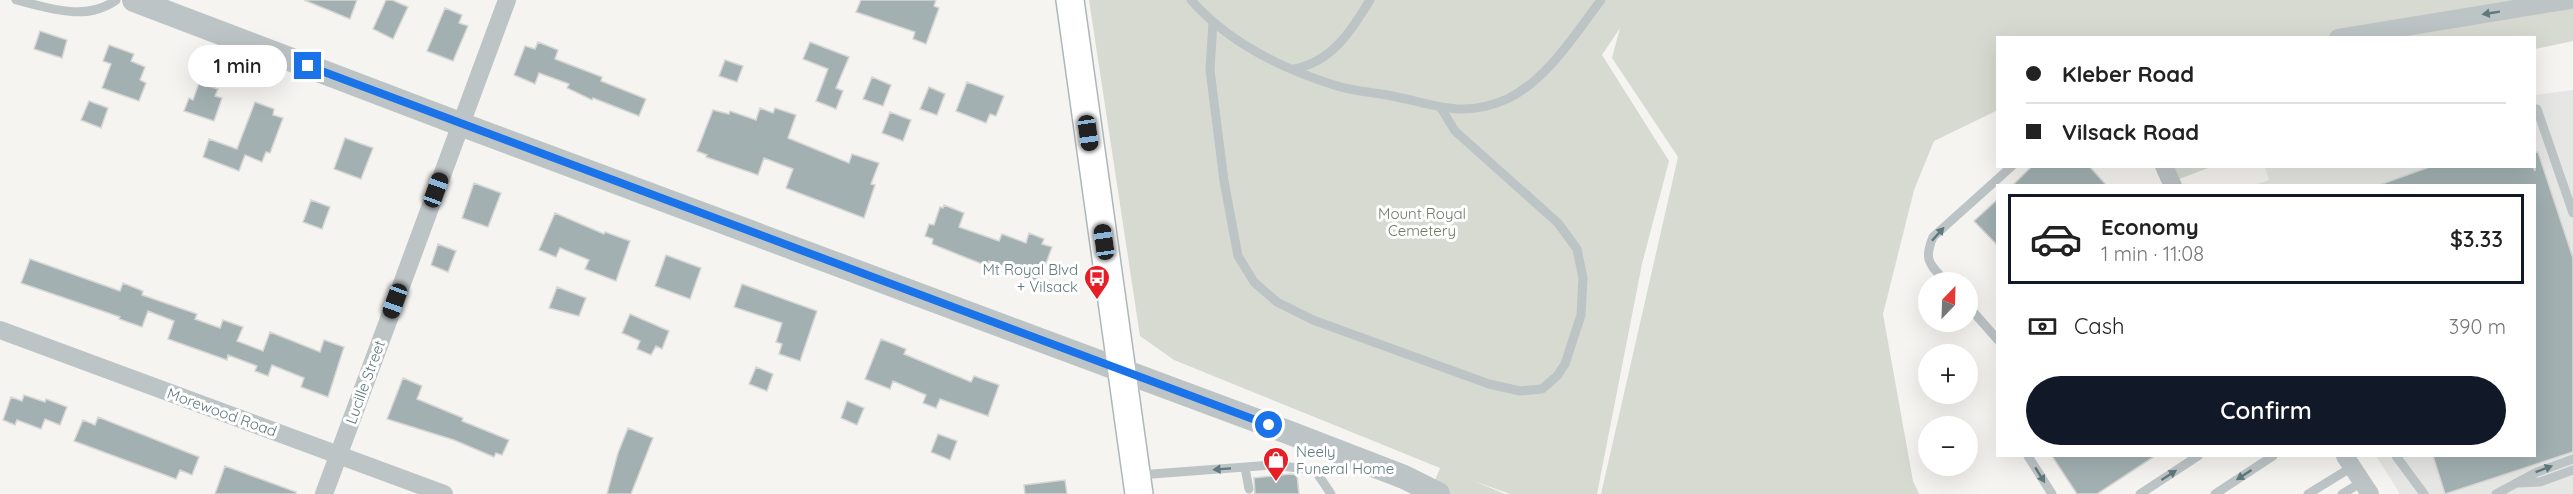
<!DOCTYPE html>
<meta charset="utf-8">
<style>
body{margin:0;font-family:Quicksand,sans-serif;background:#f2f2f2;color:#222;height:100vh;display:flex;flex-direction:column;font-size:22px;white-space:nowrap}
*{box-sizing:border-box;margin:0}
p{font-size:20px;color:#767676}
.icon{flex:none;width:33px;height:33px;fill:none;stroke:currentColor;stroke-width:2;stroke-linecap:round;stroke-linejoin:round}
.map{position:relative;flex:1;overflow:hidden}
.drawer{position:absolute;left:1996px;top:184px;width:540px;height:273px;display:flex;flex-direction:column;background:#fff;border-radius:0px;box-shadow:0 6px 24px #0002}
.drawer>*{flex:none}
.banner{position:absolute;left:1996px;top:36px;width:540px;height:132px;border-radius:0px;box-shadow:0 6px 24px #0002;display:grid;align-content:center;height:132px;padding:0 30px;background:#fff}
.needle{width:39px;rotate:23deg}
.controls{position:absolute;left:1918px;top:272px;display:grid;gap:12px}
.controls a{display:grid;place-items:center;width:60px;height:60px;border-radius:50%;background:#fff;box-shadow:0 6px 24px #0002;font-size:30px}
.end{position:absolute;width:27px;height:27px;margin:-14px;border:8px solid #1a73e8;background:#fff;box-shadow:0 0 0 3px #fff}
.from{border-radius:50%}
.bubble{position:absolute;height:42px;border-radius:21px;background:#fff;box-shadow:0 6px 24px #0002;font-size:20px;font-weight:600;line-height:42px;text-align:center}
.car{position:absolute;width:18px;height:36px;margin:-18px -9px;border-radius:8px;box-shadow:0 0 4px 2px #0007;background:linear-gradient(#222 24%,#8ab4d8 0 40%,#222 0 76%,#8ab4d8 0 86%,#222 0)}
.banner b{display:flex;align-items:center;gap:21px;height:57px;font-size:22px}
.banner b+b{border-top:2px solid #e0e0e0}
.banner i{width:15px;height:15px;background:#222}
ul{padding:10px 0 0;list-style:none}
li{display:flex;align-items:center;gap:18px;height:90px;margin:0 12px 9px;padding:0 18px;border:3px solid transparent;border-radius:0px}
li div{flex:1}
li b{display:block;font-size:22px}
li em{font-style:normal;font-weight:600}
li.selected{border-color:#111827}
li>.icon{width:54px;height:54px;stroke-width:1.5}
.pay{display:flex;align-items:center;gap:15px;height:66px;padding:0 30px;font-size:22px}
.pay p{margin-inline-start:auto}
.primary-button{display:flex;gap:12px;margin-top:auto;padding:12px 30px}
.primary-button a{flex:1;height:69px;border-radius:36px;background:#111827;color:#fff;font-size:24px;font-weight:600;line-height:69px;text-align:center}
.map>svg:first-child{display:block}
.built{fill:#e6e6e5}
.green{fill:#d7dad0}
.building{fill:#a2b0b1;stroke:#d6d6d4;stroke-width:1.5}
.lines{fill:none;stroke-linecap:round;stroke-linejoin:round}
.secondary-casing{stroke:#adb7b9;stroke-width:30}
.service{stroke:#bdc4c6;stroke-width:9}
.minor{stroke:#bdc4c6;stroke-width:18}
.tertiary{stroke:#bdc4c6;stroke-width:24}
.secondary{stroke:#fff;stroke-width:27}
.oneway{fill:#5f797d}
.route{stroke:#1a73e8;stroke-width:8}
.labels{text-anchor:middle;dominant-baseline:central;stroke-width:6;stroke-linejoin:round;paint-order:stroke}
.park-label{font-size:15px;fill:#6e7a62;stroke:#fff}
.poi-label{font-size:15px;fill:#5f797d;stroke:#fff;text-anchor:end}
.street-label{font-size:15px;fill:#5f797d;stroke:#fff}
</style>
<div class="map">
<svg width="2573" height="494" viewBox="0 0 2573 494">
<rect width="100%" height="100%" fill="#f5f4f1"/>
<!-- built -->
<path class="built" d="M 2573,90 L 2573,494 L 2400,494 L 2376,456 L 2535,456 L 2535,186 L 2252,186 L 2269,180 L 2265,167 L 2535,166 L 2535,95 Z"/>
<!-- green -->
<path class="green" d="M 1089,0 L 2573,0 L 2573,41 L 2535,49 L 2535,38 L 1998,38 L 1998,110 L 1934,141 L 1914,190 L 1883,314 L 1913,481 L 1919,494 L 1601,494 L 1678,157 L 1612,58 L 1620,28 L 1602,55 L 1669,161 L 1642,264 L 1597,494 L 1510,494 L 1474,481 L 1505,494 L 1438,494 L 1431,490 L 1440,468 L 1174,360 L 1140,336 Z
M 2164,167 L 2211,167 L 2171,182 Z"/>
<!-- building -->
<path class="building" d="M 304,0 L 357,0 L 350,19 Z
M 386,0 L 392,0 L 408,7 L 393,39 L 373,29 Z
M 861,0 L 936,0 L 934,6 L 939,8 L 926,44 L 913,39 L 915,32 L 856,12 Z
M 445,8 L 462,15 L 459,23 L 468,26 L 453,61 L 427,51 Z
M 40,31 L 67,40 L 62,58 L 34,49 Z
M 538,42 L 558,50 L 555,59 L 602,77 L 601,81 L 646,99 L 639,116 L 593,98 L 592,100 L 567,88 L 569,84 L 539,73 L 535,84 L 514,75 L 525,46 L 535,49 Z
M 810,42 L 849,57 L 836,88 L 843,91 L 836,109 L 816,101 L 828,69 L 803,59 Z
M 109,45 L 134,54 L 131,61 L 145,67 L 140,80 L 146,83 L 139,101 L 102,88 L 111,64 L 103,61 Z
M 725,60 L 743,66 L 737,82 L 719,76 Z
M 872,77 L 891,85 L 883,106 L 863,99 Z
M 967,82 L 1004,96 L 996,116 L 990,114 L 986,123 L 956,111 Z
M 199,83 L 218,89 L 215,96 L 222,98 L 214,121 L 184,111 L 189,98 L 193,100 Z
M 929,87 L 945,94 L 937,115 L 920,109 Z
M 89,101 L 108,108 L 101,128 L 81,120 Z
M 255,102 L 274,109 L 273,115 L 283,118 L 270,153 L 266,152 L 262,162 L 245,155 L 239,171 L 203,157 L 209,139 L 237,149 Z
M 760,108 L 773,113 L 775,108 L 796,115 L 788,138 L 849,163 L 852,154 L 879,163 L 871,184 L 875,185 L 864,218 L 786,188 L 793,169 L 764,158 L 758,175 L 706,157 L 707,155 L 697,151 L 713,110 L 729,114 L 730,111 L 756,120 Z
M 890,112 L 911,120 L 903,141 L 882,133 Z
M 345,138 L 373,148 L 361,179 L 334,169 Z
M 2535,152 L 2538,152 L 2573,258 L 2573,452 L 2445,494 L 2433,456 L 2535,456 L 2535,186 L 2382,186 L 2382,184 L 2432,166 L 2533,166 L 2535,171 Z
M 2032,166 L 2089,166 L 2107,186 L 2012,186 Z
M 474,183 L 501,193 L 488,227 L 462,218 Z
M 1998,199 L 1998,246 L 1974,221 Z
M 311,200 L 330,207 L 322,229 L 303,222 Z
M 944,205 L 964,213 L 959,227 L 999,241 L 1002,234 L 1026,243 L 1029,233 L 1044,239 L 1042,244 L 1052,247 L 1039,282 L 989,261 L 987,266 L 932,244 L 933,239 L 925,236 L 929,224 L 934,225 L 940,207 L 943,208 Z
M 555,213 L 604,234 L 605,232 L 630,241 L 616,281 L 585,269 L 589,260 L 560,248 L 556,257 L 539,250 Z
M 438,244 L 456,251 L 448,272 L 431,265 Z
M 666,255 L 701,268 L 690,299 L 655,286 Z
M 30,259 L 120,291 L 123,283 L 143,291 L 142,295 L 197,314 L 195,319 L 220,328 L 223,320 L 243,327 L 237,341 L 263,351 L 270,332 L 320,352 L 324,340 L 344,347 L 328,397 L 301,387 L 304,378 L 272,365 L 268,376 L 255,371 L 257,366 L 228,355 L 227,360 L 168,339 L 174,321 L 148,311 L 142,327 L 119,319 L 120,317 L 21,283 Z
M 742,284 L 817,311 L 800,361 L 779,354 L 782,344 L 776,342 L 782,323 L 734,307 Z
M 557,287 L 586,298 L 579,316 L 549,308 Z
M 630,314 L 669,331 L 662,349 L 656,346 L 651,355 L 637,349 L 640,341 L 622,333 Z
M 881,339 L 906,349 L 904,354 L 971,382 L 974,376 L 999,385 L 988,416 L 940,399 L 936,408 L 923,403 L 926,395 L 893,381 L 890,389 L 865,379 Z
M 756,367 L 773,374 L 767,391 L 749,384 Z
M 403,378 L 422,386 L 417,399 L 463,418 L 462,421 L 509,440 L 502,455 L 496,453 L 494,457 L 454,440 L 387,419 Z
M 24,395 L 45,402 L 46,399 L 67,407 L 60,425 L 45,419 L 41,429 L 17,420 L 15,425 L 3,420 L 11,397 L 22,401 Z
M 847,401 L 864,408 L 857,425 L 841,418 Z
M 98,417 L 199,457 L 192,475 L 180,470 L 176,479 L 74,441 L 83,420 L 95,425 Z
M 628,428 L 653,438 L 631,494 L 607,494 L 618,453 Z
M 938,434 L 957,441 L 950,460 L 931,452 Z
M 2052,456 L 2155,456 L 2097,494 L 2077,494 Z
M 225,466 L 296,492 L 296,494 L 215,494 Z
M 1290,474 L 1297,475 L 1299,494 L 1255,494 L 1254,478 Z
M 1065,480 L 1067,494 L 1025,494 L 1024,485 Z"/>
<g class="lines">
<defs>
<path id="secondary" d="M 1070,0 L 1139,494"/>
</defs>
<!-- secondary casing -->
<use href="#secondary" class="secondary-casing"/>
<!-- service -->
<path class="service" d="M 16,0 C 49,8 86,22 116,0
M 1191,0 C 1229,43 1280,68 1334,85 C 1354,92 1376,92 1397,97 C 1440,106 1464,118 1507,99 C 1547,80 1575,34 1601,0
M 1213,22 L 1210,70 L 1224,181 L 1238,256 L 1254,282 L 1277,302 L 1313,320 L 1489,384 L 1520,391 L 1542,389 L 1557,376 L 1565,364 L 1581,315 L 1583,278 L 1577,249 L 1558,223 L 1455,131 L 1441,108
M 1294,69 C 1332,62 1352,30 1370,0
M 2537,109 L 2573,213
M 1946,282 C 1930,264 1923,261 1933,237 L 2012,166
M 1968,306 L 1998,340
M 2028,456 L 2052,494
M 2396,456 L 2424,494
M 1245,468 L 1249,489
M 1139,475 L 1273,465 L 1315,470 L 1331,494
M 2519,483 L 2540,482 L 2573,470
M 2140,494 L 2198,456
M 2215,494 L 2273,456
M 2308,494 L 2352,467
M 2342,494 L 2362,482
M 2496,494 L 2537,472 L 2573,459"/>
<!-- minor -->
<path class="minor" d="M 2338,38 L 2570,0
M 2164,166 L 2173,186
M 0,330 L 444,494
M 2345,456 L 2370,494
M 324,494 L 507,0"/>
<!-- tertiary -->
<path class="tertiary" d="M 134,0 L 460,124 L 1290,433 L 1404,477 L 1438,494"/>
<!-- secondary -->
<use href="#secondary" class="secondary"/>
</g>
<!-- one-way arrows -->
<defs><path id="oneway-solid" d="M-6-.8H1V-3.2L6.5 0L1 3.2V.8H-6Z" transform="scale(1.5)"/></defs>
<g class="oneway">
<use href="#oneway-solid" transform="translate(2491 13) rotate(171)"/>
<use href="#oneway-solid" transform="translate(1938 234) rotate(-48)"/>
<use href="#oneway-solid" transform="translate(1222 469) rotate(176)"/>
<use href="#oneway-solid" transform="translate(2544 469) rotate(-21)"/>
<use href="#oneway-solid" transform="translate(2040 475) rotate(58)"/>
<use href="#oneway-solid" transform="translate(2169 475) rotate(-33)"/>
<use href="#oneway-solid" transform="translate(2244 475) rotate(147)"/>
</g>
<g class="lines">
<!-- route -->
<path class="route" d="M 308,66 L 1269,425"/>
</g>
<!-- icons -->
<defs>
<symbol id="bus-pin" viewBox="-11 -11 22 30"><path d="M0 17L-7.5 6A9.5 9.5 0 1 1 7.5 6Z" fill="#e81e27" stroke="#fff"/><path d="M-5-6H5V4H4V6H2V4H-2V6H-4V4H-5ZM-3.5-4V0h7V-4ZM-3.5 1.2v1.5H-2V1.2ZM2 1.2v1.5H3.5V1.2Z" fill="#fff"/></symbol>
<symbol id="shop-pin" viewBox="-11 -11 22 30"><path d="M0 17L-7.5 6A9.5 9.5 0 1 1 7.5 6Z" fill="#e81e27" stroke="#fff"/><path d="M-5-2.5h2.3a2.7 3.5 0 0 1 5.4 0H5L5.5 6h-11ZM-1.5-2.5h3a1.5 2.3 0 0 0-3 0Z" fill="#fff"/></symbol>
</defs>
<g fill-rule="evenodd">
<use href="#bus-pin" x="1082" y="263" width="30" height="40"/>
<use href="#shop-pin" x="1261" y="445" width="30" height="40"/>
</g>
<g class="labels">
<!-- park labels -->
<g class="park-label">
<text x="1422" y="213">Mount Royal<tspan x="1422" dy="17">Cemetery</tspan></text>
</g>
<!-- poi labels -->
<g class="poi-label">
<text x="1078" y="269">Mt Royal Blvd<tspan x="1078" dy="17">+ Vilsack</tspan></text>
<text x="1296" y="451" text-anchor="start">Neely<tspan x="1296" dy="17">Funeral Home</tspan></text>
</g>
<!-- street labels -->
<g class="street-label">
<text transform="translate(365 382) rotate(-70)">Lucille Street</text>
<text transform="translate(222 412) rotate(20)">Morewood Road</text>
</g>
</g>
</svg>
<div class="controls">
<a><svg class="needle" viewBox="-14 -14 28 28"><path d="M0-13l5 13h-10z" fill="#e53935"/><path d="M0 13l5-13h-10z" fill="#767676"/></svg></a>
<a>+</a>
<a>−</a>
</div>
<i class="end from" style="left:1269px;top:425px"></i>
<i class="end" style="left:308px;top:66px"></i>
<div class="bubble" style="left:188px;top:45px;width:99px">1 min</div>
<i class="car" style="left:1088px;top:133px;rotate:172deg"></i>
<i class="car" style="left:436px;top:190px;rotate:20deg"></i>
<i class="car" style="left:1104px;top:242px;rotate:352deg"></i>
<i class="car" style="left:395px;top:301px;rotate:200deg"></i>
<div class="banner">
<b><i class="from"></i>Kleber Road</b>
<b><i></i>Vilsack Road</b>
</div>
<section class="drawer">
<ul>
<li class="selected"><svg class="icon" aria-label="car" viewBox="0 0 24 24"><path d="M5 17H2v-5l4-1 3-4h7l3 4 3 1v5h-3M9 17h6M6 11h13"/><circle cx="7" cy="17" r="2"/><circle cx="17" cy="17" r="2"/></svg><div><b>Economy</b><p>1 min · 11:08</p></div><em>$3.33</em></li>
</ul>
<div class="pay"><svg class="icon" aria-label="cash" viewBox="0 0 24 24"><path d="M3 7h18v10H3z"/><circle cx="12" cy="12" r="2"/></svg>Cash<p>390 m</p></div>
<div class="primary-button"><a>Confirm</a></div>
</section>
</div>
